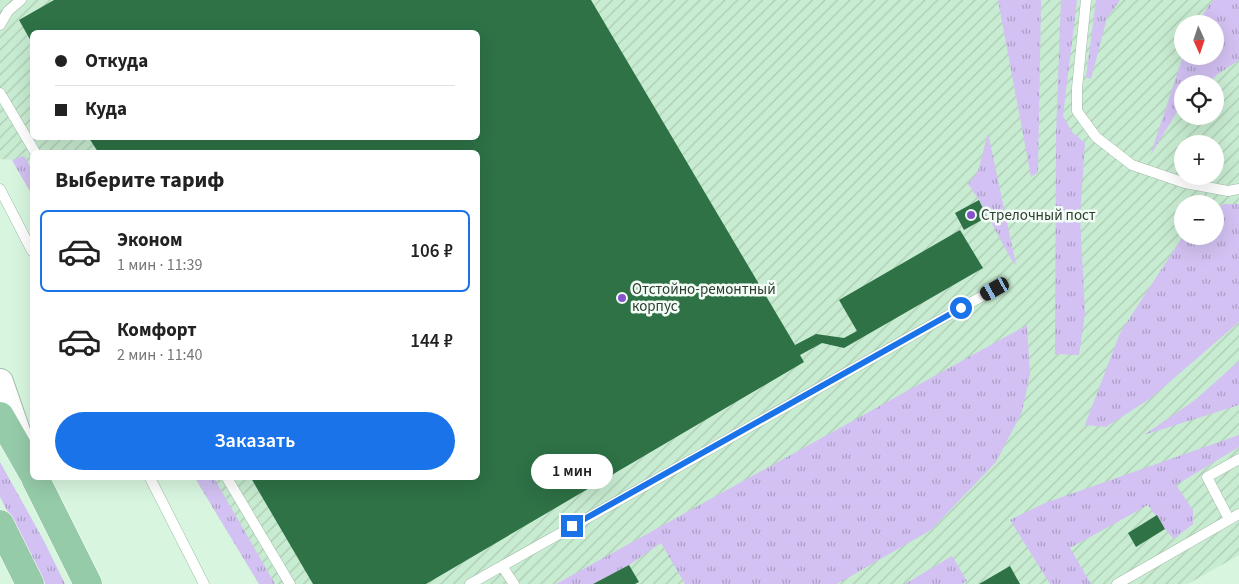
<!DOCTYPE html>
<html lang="ru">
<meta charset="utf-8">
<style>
body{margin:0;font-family:"Source Sans 3",sans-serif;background:#f2f2f2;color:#222;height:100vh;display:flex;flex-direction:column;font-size:19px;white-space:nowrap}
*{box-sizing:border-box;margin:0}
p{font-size:16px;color:#767676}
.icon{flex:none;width:28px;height:28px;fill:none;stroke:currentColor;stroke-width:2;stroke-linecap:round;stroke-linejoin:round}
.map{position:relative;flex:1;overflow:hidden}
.panel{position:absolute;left:30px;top:150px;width:450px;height:330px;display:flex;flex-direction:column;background:#fff;border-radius:8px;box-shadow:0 5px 20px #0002}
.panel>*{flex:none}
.guide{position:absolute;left:30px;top:30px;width:450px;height:110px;border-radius:8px;box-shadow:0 5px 20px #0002;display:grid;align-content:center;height:110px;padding:0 25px;background:#fff}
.needle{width:32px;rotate:177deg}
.fabs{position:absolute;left:1174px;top:15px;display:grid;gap:10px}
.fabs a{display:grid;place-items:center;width:50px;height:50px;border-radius:50%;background:#fff;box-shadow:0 5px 20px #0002;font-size:25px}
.end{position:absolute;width:22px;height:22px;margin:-11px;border:6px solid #1a73e8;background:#fff;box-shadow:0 0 0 2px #fff}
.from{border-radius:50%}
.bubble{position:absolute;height:35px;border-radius:18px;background:#fff;box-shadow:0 5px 20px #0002;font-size:16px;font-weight:600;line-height:35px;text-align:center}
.car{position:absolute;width:15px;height:30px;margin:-15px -8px;border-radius:6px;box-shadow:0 0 4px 1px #0007;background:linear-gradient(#222 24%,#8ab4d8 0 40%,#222 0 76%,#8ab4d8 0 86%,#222 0)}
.guide b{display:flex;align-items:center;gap:18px;height:48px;font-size:19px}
.guide b+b{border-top:1px solid #e0e0e0}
.guide i{width:12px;height:12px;background:#222}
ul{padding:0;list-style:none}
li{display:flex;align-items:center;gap:15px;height:82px;margin:0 10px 8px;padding:0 15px;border:2px solid transparent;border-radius:8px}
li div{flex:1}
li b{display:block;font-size:19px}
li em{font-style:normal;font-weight:600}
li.current{border-color:#1a73e8}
li>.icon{width:45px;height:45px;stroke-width:1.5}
h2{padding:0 25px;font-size:22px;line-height:60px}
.button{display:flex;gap:10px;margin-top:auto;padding:10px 25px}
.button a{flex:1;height:58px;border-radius:30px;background:#1a73e8;color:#fff;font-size:20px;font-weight:600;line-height:58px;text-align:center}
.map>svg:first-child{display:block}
.industrial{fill:url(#industrial-furrows);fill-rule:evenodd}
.grass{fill:url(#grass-tufts)}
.building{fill:#2e7246}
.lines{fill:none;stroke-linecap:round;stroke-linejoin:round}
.service-casing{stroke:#a0bca7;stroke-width:11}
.tertiary-casing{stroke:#a0bca7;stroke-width:28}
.primary-casing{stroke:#fff;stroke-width:29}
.service{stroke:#fff;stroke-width:10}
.tertiary{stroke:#fff;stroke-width:26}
.primary{stroke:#95cba8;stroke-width:28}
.route{stroke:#1a73e8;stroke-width:6}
.poi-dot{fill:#8753cb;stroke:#f2fef5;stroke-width:2}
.labels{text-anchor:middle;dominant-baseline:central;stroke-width:5;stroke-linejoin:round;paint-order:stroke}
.poi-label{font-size:15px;fill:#313d34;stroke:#f2fef5;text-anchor:start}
</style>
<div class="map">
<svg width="1239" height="584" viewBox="0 0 1239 584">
<defs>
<pattern id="industrial-furrows" width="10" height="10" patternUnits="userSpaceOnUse" patternTransform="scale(1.25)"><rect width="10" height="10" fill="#c8ecd1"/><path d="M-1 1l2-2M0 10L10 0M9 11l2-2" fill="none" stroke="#accbb4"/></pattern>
<pattern id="grass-tufts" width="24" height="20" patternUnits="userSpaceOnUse" patternTransform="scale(1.25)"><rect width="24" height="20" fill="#d2c1f2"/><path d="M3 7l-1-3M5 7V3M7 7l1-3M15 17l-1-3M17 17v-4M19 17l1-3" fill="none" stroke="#ab9ec5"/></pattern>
</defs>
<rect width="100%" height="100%" fill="#d8f6df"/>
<!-- industrial -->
<path class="industrial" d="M 0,0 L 1239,0 L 1239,555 L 1188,584 L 259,584 L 195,478 L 478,478 L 478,152 L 32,152 L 32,195 L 12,160 L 0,159 ZM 1182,24 L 1215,24 L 1215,56 L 1182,56 ZM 32,32 L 478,32 L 478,138 L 32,138 ZM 1182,84 L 1215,84 L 1215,116 L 1182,116 ZM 1182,144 L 1215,144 L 1215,176 L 1182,176 ZM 1182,204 L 1215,204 L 1215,236 L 1182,236 Z"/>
<!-- grass -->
<path class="grass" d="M 998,0 L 1041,0 L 1038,172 L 1031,177 Z
M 1061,0 L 1077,0 L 1063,116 L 1072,132 L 1085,143 L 1080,216 L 1085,314 L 1079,355 L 1055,354 L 1056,134 Z
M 1096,0 L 1120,0 L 1107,18 L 1091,79 L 1086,77 Z
M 1214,0 L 1239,0 L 1239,60 L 1218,74 L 1207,84 L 1182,84 L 1182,106 L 1178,110 L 1150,156 L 1183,56 L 1215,56 L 1215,24 L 1198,24 L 1208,6 Z
M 988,133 L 1016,265 L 1011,259 L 979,200 L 968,184 L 978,171 Z
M 24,156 L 32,170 L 32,195 L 12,160 Z
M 1224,204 L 1239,204 L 1239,322 L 1151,398 L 1106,427 L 1085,425 L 1120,333 L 1183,236 L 1215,236 L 1215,210 Z
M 1027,325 L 1030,374 L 1022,412 L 996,462 L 931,530 L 837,584 L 685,584 L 661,543 L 629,565 L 593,584 L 556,584 Z
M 1239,361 L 1239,405 L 1144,435 L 1195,400 Z
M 1239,435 L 1239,447 L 1176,485 L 1193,510 L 1193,524 L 1174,539 L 1165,529 L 1148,505 L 1070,548 L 1091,584 L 1050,584 L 1010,520 L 1045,503 Z
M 0,462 L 44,541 L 65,584 L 45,584 L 0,497 Z
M 195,478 L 214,478 L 275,584 L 259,584 Z
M 952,556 L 967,581 L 962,584 L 905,584 Z"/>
<!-- building -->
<path class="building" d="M 54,0 L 591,0 L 795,345 L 816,334 L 844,338 L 857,331 L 839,300 L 960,230 L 983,268 L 844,348 L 822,343 L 800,355 L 804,362 L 426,584 L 313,584 L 251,478 L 478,478 L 478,152 L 98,152 L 89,138 L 478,138 L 478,32 L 32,32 L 32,43 L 19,20 Z
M 979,200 L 987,217 L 964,230 L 955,213 Z
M 1157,515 L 1165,529 L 1136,547 L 1128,533 Z
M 629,565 L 639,582 L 635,584 L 593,584 Z
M 1010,566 L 1020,584 L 979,584 Z"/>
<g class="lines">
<defs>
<path id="service" d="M 1086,0 L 1077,88 L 1077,111 L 1096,137 L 1132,165 L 1185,183 L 1228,191 L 1239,189
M 0,25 L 8,11 L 21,0
M 0,93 L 35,152
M 0,189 L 32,251
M 150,478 L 204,584
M 227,478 L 290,584
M 1229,519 L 1207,477 L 1239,459
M 502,566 L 514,584
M 470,584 L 995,289
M 1117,584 L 1239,514"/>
<path id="tertiary" d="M 0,382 L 20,440"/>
<path id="primary" d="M 0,416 L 32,472
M 35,478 L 88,584
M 0,524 L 30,584"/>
</defs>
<!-- service casing -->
<use href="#service" class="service-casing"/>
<!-- tertiary casing -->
<use href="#tertiary" class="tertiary-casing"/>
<!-- primary casing -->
<use href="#primary" class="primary-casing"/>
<!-- service -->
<use href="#service" class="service"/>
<!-- tertiary -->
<use href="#tertiary" class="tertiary"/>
<!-- primary -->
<use href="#primary" class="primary"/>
</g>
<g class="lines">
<!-- route -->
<path class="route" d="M 572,526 L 961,308"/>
</g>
<!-- markers -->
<g class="poi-dot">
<circle cx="971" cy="215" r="5"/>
<circle cx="622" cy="298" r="5"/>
</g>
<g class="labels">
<!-- poi labels -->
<g class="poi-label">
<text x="981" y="215">Стрелочный пост</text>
<text x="632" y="289">Отстойно-ремонтный<tspan x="632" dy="17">корпус</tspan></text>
</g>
</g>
</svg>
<div class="fabs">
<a><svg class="needle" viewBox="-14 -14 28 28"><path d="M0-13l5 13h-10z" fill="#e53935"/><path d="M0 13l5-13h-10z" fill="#767676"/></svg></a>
<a><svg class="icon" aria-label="locate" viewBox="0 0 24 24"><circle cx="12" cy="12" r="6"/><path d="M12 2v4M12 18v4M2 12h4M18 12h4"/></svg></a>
<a>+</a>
<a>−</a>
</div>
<i class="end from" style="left:961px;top:308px"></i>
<i class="end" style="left:572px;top:526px"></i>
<div class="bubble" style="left:531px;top:454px;width:82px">1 мин</div>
<i class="car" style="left:995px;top:289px;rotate:241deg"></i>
<div class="guide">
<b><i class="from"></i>Откуда</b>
<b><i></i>Куда</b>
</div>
<section class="panel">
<h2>Выберите тариф</h2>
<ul>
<li class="current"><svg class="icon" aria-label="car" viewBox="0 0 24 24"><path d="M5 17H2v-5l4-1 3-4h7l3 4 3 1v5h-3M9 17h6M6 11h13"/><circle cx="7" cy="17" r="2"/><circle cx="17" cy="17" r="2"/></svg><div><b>Эконом</b><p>1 мин · 11:39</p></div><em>106 ₽</em></li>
<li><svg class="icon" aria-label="car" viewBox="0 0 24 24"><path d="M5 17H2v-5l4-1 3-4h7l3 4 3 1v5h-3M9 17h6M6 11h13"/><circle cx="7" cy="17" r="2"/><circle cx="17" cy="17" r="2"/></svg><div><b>Комфорт</b><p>2 мин · 11:40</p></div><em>144 ₽</em></li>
</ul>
<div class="button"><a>Заказать</a></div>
</section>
</div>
